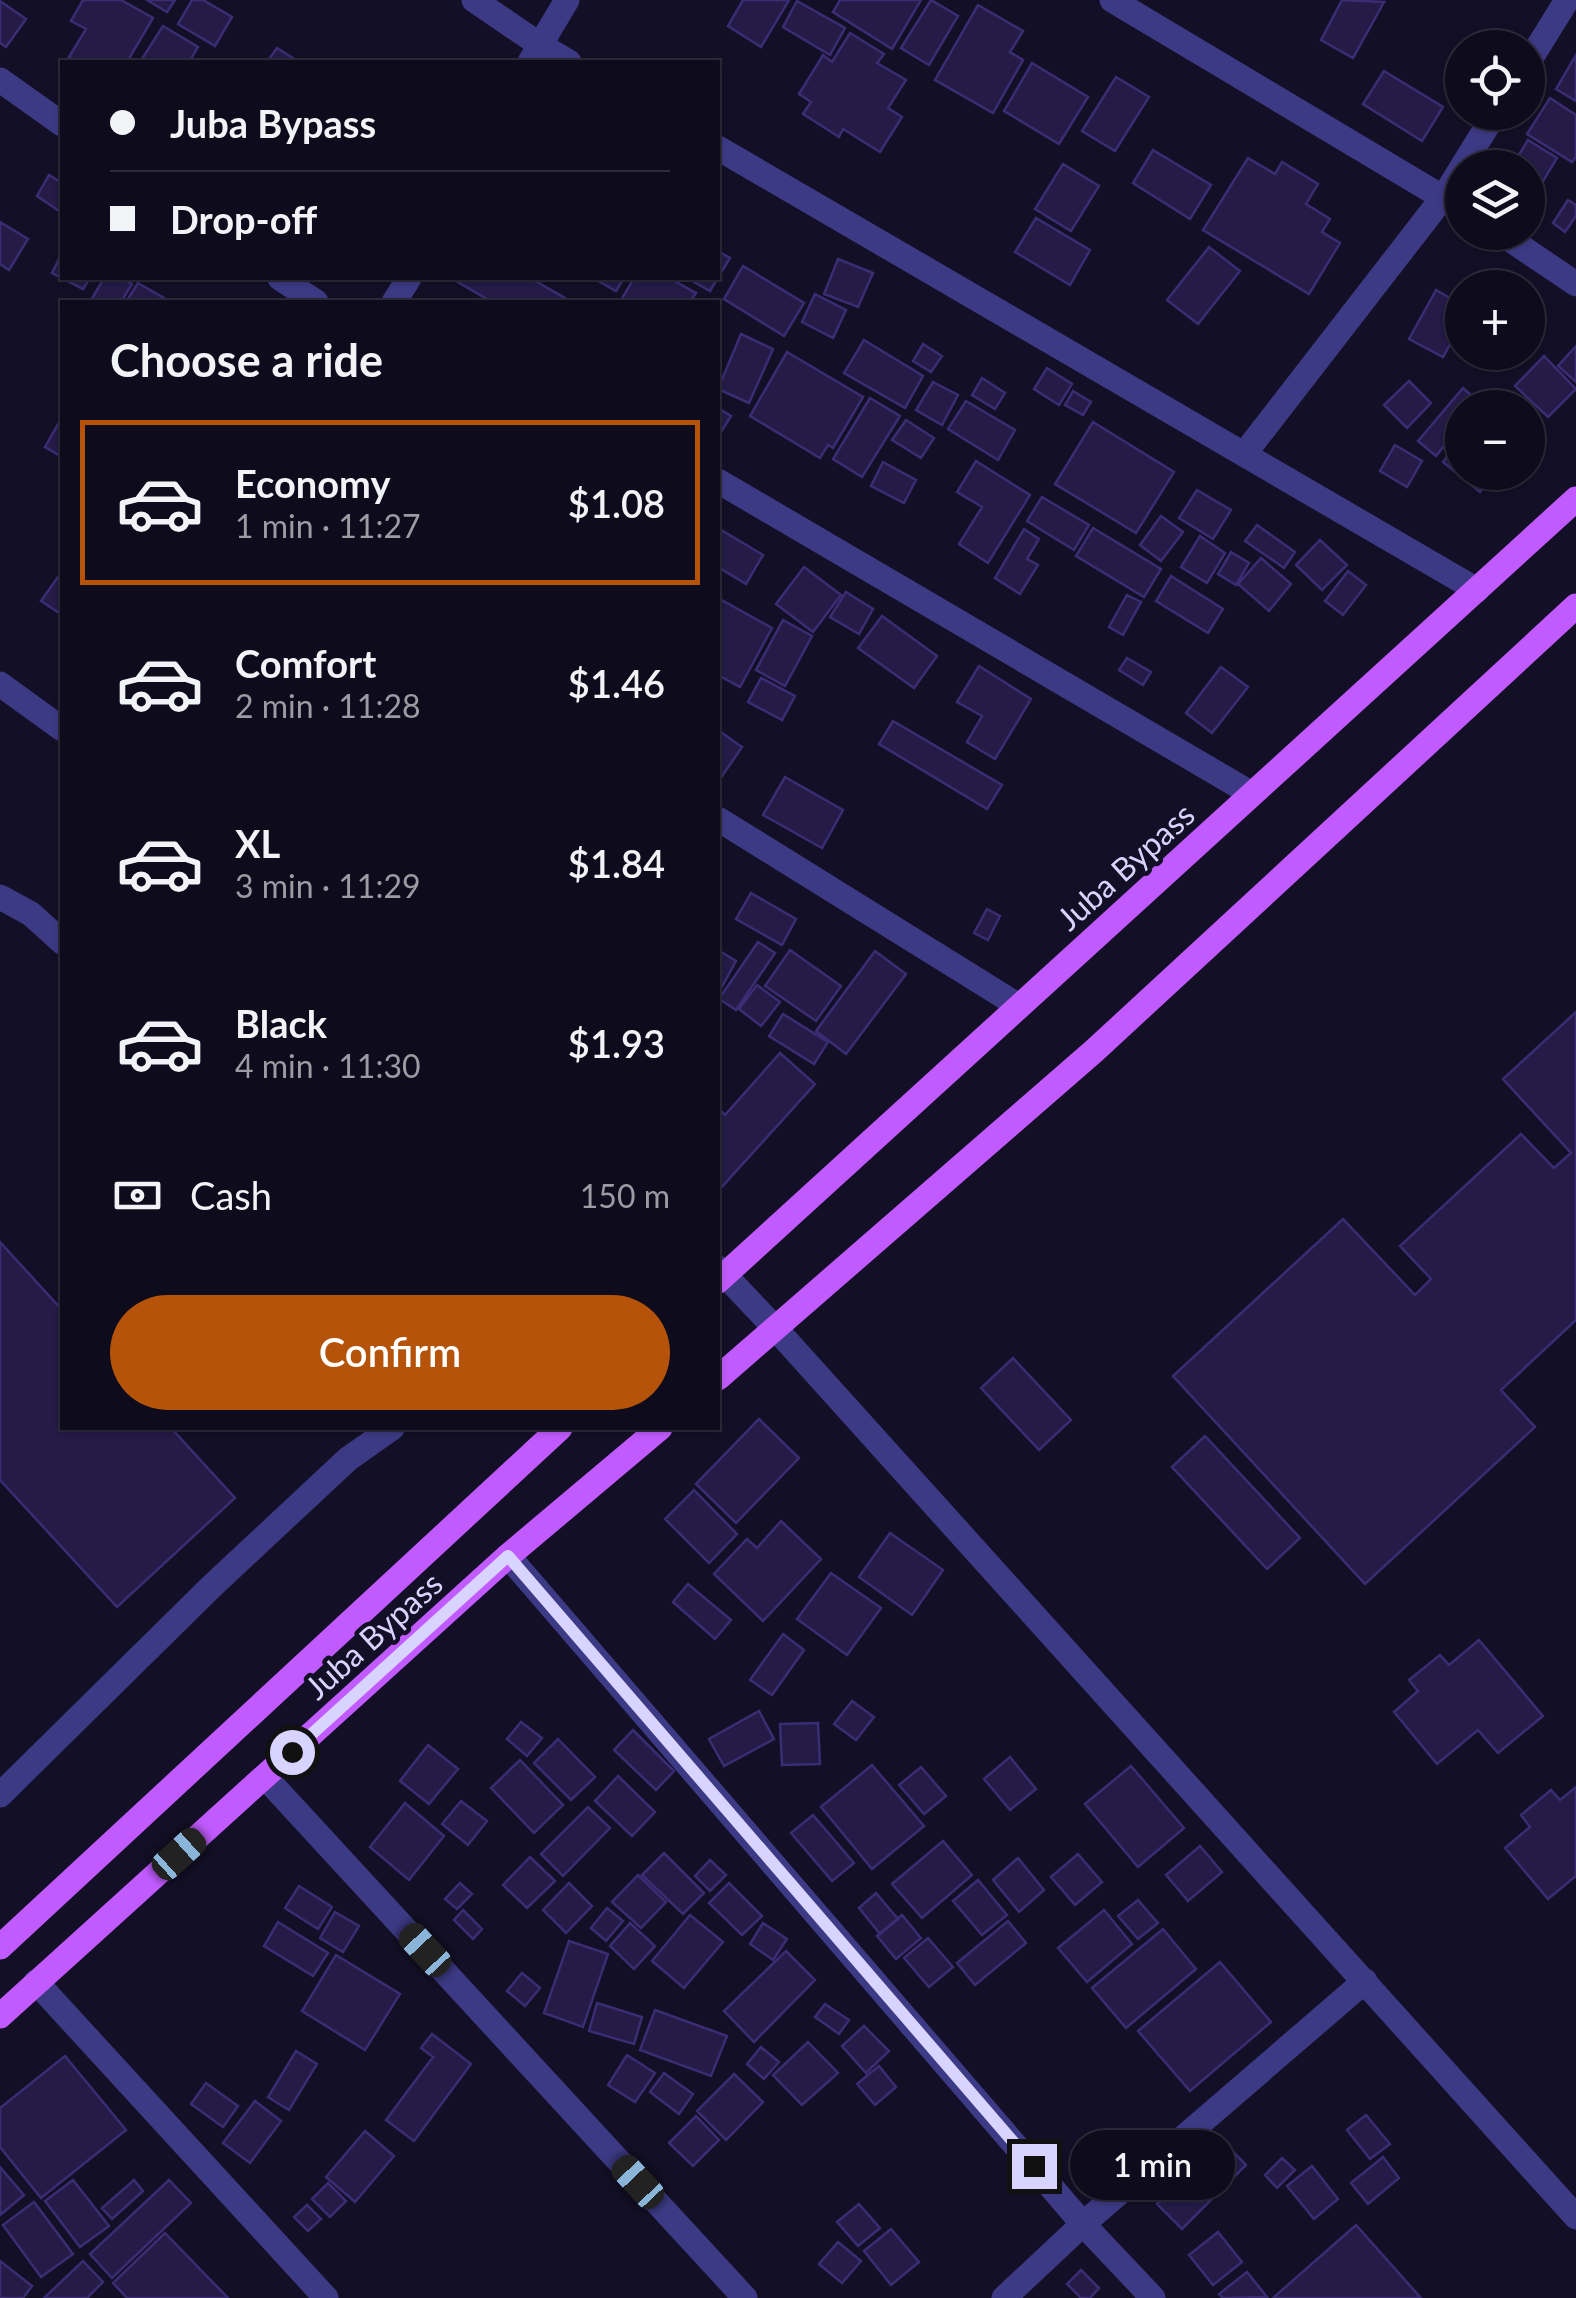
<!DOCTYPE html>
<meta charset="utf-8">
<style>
body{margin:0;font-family:Lato,sans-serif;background:#1c1929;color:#f1f3f6;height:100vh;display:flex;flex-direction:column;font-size:38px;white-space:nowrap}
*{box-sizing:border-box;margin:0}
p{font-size:32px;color:#9b9ba3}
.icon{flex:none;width:55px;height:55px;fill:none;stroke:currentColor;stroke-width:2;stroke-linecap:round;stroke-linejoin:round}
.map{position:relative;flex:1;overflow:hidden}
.side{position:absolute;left:60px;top:300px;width:660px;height:1130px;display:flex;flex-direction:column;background:#0e0b1c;border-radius:0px;box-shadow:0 2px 8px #0004,0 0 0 2px #2e2b3b}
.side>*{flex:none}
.top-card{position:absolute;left:60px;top:60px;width:660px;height:220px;border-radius:0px;box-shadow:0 2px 8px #0004,0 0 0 2px #2e2b3b;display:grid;align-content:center;height:220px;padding:0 50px;background:#0e0b1c}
.controls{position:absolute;left:1445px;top:30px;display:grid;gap:20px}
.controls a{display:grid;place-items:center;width:100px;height:100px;border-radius:50%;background:#0e0b1c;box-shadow:0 2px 8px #0004,0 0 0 2px #2e2b3b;font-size:50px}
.end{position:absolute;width:45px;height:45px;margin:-22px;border:12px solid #d9d4ff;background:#111;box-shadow:0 0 0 5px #111}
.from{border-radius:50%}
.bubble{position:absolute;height:70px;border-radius:35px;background:#0e0b1c;box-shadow:0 2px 8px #0004,0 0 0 2px #2e2b3b;font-size:32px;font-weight:600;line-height:70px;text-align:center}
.car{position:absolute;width:30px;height:60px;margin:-30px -15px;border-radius:12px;box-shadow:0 0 8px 2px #0007;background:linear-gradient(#222 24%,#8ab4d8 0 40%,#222 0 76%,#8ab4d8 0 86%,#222 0)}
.top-card b{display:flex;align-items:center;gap:35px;height:95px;font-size:38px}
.top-card b+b{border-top:2px solid #2e2b3b}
.top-card i{width:25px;height:25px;background:#f1f3f6}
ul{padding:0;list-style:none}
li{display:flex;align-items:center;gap:30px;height:165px;margin:0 20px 15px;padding:0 30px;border:5px solid transparent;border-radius:0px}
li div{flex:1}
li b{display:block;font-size:38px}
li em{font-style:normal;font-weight:600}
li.on{border-color:#b45309}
li>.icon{width:90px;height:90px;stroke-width:1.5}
h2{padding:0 50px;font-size:45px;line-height:120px}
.pay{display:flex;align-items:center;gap:25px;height:110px;padding:0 50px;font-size:38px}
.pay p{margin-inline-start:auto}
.action{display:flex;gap:20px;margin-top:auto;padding:20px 50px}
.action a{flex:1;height:115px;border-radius:60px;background:#b45309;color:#fff;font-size:40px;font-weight:600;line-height:115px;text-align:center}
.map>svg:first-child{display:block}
.building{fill:#241b47;stroke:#3b2d73;stroke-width:2.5}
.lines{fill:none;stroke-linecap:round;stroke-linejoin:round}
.minor{stroke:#3d3a85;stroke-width:25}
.major{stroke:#c25bff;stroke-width:25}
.route{stroke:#d9d4ff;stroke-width:12}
.labels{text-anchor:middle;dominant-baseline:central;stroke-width:9;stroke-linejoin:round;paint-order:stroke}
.street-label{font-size:32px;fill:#d9d4ff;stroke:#130f26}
</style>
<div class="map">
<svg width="1576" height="2298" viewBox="0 0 1576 2298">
<rect width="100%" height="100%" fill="#130f26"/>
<!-- building -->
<path class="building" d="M 83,0 L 121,0 L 153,18 L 127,62 L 78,62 L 69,57 L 86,29 L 71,21 Z
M 147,0 L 175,0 L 167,12 Z
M 192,0 L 203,0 L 232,17 L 215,46 L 178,24 Z
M 743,0 L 789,0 L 761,47 L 728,26 Z
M 840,0 L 921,0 L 892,49 L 833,12 Z
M 931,0 L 958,16 L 929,65 L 901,48 Z
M 1342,0 L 1384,2 L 1353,58 L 1321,40 Z
M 0,1 L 26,19 L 6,47 L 0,43 Z
M 797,1 L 845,28 L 830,55 L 783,27 Z
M 978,5 L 1023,31 L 1010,52 L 1023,60 L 993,113 L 935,80 Z
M 163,26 L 198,47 L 189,62 L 140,62 Z
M 850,33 L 884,54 L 877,63 L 906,80 L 888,108 L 902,117 L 880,152 L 843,129 L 839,137 L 803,114 L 811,102 L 799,94 L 823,55 L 832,62 Z
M 277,48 L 299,62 L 267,62 Z
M 1576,55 L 1576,101 L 1556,89 Z
M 1032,63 L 1088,97 L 1059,144 L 1004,111 Z
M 1384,71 L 1443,107 L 1422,141 L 1363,104 Z
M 1116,77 L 1149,97 L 1115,151 L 1082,131 Z
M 1550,98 L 1576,115 L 1576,157 L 1572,162 L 1527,134 Z
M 1528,140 L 1557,158 L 1528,206 L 1528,168 L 1511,168 Z
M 1153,150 L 1211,185 L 1190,219 L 1133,183 Z
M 1248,158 L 1275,174 L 1282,162 L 1318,184 L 1306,204 L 1330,219 L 1322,232 L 1340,243 L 1309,294 L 1203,230 Z
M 1063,164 L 1099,186 L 1071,231 L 1035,209 Z
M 49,175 L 62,183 L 62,213 L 37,196 Z
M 1568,200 L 1576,205 L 1576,216 L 1565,232 L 1553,223 Z
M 1036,218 L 1090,250 L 1070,285 L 1015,252 Z
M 0,222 L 28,239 L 9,270 L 0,264 Z
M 1209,247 L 1240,271 L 1198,324 L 1167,300 Z
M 718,251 L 730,258 L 710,291 L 687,278 L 718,278 Z
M 62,253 L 62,278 L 90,278 L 83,289 L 52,273 Z
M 838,259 L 873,273 L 858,307 L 824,294 Z
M 743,266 L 804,303 L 784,336 L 724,299 Z
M 104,278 L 121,278 L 132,284 L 121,302 L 90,302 Z
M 451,278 L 530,278 L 572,302 L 492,302 Z
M 593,278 L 624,278 L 616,291 Z
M 634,278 L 669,278 L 696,293 L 690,302 L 620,302 Z
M 138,283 L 164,298 L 161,302 L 126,302 Z
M 1436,290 L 1462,305 L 1462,323 L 1443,357 L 1409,339 Z
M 815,294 L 846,310 L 833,338 L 802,322 Z
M 741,334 L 773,349 L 749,403 L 718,389 Z
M 864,340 L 923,376 L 905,408 L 844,373 Z
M 923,344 L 942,356 L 931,372 L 913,361 Z
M 1576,346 L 1576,382 L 1558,366 Z
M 787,352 L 863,397 L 833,448 L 828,445 L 820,458 L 750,416 Z
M 1544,356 L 1576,389 L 1548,417 L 1515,386 Z
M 1047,368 L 1072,384 L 1059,405 L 1034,389 Z
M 982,378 L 1005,393 L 995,409 L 972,395 Z
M 1409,381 L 1431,403 L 1407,428 L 1384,405 Z
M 933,382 L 958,395 L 942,425 L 916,410 Z
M 1463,388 L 1480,403 L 1476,408 L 1462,408 L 1462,424 L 1436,456 L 1418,441 Z
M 1073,391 L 1091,402 L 1083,415 L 1065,405 Z
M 870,398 L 900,416 L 862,477 L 833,459 Z
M 966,401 L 1015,430 L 998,460 L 948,429 Z
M 718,408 L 731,416 L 721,432 L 718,431 Z
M 61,419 L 62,419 L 62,457 L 45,447 Z
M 906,420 L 934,438 L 921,458 L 892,440 Z
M 1093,422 L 1174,472 L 1136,533 L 1055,484 Z
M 1462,437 L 1462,472 L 1495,472 L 1480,492 L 1443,462 Z
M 1395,445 L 1422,461 L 1407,487 L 1380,471 Z
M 976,461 L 1030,495 L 988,563 L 959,544 L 982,507 L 957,492 Z
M 883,462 L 916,480 L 904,503 L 871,486 Z
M 1197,490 L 1231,510 L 1213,539 L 1179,518 Z
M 1042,497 L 1089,525 L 1074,550 L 1027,521 Z
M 1161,516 L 1183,532 L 1161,561 L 1140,545 Z
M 1257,525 L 1295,552 L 1284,568 L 1245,541 Z
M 718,528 L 763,555 L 746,584 L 718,567 Z
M 1093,528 L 1161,569 L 1144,597 L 1076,556 Z
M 1024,529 L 1039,539 L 1027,559 L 1038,565 L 1020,594 L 995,578 Z
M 1200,536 L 1225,553 L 1207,583 L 1181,567 Z
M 1320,540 L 1347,565 L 1322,590 L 1296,565 Z
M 1231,552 L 1249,563 L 1236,585 L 1218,574 Z
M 1261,558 L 1291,584 L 1269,611 L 1238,584 Z
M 804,567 L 841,595 L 813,632 L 776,604 Z
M 1348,571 L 1366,585 L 1343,615 L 1325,601 Z
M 60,574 L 62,575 L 62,615 L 41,601 Z
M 1171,576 L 1223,609 L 1208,633 L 1156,601 Z
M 846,592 L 873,609 L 859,634 L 830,617 Z
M 1127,595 L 1141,602 L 1123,635 L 1109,627 Z
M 718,598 L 772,628 L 740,687 L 718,675 Z
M 882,616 L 937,656 L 914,688 L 858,648 Z
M 783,620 L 812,636 L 785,686 L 756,670 Z
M 1127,658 L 1151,672 L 1143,685 L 1119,670 Z
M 979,666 L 1031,699 L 995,759 L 967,742 L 982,716 L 957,702 Z
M 1221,667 L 1248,687 L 1212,733 L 1186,713 Z
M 761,678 L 795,696 L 782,720 L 748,702 Z
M 893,721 L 1002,785 L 987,809 L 879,744 Z
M 718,730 L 742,747 L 718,782 Z
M 785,777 L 843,810 L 822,848 L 763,815 Z
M 751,893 L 796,919 L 782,945 L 736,919 Z
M 987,909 L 1000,916 L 988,940 L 974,933 Z
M 758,942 L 775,953 L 736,1010 L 719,999 Z
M 718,950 L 736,961 L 718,994 Z
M 790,950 L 841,986 L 816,1021 L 765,986 Z
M 875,951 L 906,974 L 846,1054 L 816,1031 Z
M 757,985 L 780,1002 L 761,1026 L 739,1009 Z
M 1576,1012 L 1576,1320 L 1501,1390 L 1535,1427 L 1365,1584 L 1173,1376 L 1343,1219 L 1415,1295 L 1431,1279 L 1400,1246 L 1521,1134 L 1554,1168 L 1571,1153 L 1503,1079 Z
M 783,1014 L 828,1042 L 814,1064 L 769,1036 Z
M 780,1053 L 815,1084 L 719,1190 L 718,1108 L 725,1115 Z
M 0,1242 L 62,1310 L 62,1428 L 171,1428 L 235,1498 L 117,1607 L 0,1480 Z
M 1013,1358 L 1071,1420 L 1039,1450 L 981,1388 Z
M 759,1419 L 799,1458 L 736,1523 L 696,1484 Z
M 1205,1436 L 1300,1538 L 1267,1569 L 1172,1467 Z
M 694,1490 L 737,1534 L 709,1563 L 665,1519 Z
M 781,1521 L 821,1559 L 763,1621 L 714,1574 L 747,1539 L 757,1548 Z
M 890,1533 L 943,1570 L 912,1615 L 859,1577 Z
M 831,1573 L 881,1608 L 847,1655 L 797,1619 Z
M 688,1584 L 731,1620 L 715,1639 L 673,1602 Z
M 783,1634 L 804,1650 L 772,1695 L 750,1680 Z
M 1479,1640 L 1543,1716 L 1498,1753 L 1478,1730 L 1437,1764 L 1394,1712 L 1418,1691 L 1409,1680 L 1440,1655 L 1449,1665 Z
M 852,1701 L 874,1717 L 856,1740 L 834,1724 Z
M 759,1711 L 774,1739 L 724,1766 L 709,1739 Z
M 521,1722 L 542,1738 L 527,1756 L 507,1739 Z
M 818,1723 L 820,1764 L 782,1765 L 780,1724 Z
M 633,1730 L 674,1771 L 656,1790 L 614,1750 Z
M 558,1739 L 595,1777 L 571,1800 L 534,1763 Z
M 428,1745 L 458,1769 L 429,1804 L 400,1781 Z
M 1010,1757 L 1036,1789 L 1010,1810 L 984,1779 Z
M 520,1760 L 563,1805 L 534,1833 L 491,1788 Z
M 872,1765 L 924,1826 L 872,1869 L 821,1807 Z
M 1131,1766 L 1184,1828 L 1138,1867 L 1085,1804 Z
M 921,1767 L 946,1796 L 924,1814 L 899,1785 Z
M 618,1776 L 655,1812 L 632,1836 L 595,1801 Z
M 1576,1787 L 1576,1876 L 1548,1899 L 1505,1848 L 1530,1827 L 1521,1815 L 1551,1790 L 1560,1800 Z
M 461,1801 L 487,1821 L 468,1845 L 442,1824 Z
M 405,1803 L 444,1836 L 409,1880 L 370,1847 Z
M 588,1807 L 610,1828 L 563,1876 L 541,1854 Z
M 813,1815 L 854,1863 L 832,1881 L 791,1833 Z
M 943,1841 L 972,1875 L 922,1918 L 892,1884 Z
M 1200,1846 L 1222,1872 L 1188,1901 L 1166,1875 Z
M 664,1853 L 704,1893 L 683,1914 L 642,1875 Z
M 1078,1854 L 1102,1882 L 1075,1905 L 1051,1877 Z
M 530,1857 L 555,1881 L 527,1908 L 503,1885 Z
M 1018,1858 L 1044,1890 L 1019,1912 L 993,1880 Z
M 710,1860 L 726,1875 L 710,1891 L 695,1876 Z
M 638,1875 L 666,1902 L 641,1928 L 612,1902 Z
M 978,1880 L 1007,1915 L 982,1935 L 953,1901 Z
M 460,1883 L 472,1894 L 457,1909 L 445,1899 Z
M 569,1883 L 592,1906 L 566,1933 L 543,1910 Z
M 729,1883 L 762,1916 L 742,1935 L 709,1903 Z
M 299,1886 L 332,1907 L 318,1929 L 285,1908 Z
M 876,1893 L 898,1919 L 880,1934 L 859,1908 Z
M 1138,1900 L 1158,1923 L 1138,1939 L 1118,1916 Z
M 607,1908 L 623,1921 L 606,1941 L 591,1928 Z
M 463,1910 L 482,1929 L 473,1939 L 454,1920 Z
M 1104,1910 L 1132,1944 L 1087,1982 L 1058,1948 Z
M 335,1912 L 359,1926 L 343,1952 L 320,1938 Z
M 690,1915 L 723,1942 L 684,1988 L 652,1961 Z
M 902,1915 L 921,1938 L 896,1959 L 877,1936 Z
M 1008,1921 L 1026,1943 L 975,1985 L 957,1963 Z
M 278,1922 L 328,1953 L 313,1976 L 264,1946 Z
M 630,1923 L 655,1946 L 634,1969 L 610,1946 Z
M 763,1923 L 787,1939 L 773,1960 L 750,1944 Z
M 1163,1929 L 1196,1969 L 1126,2028 L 1092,1988 Z
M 928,1938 L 953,1967 L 929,1987 L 904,1958 Z
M 569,1941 L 608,1954 L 583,2027 L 544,2013 Z
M 786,1951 L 815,1980 L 754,2042 L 724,2011 Z
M 336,1955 L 400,1994 L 365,2050 L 302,2011 Z
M 1220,1962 L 1271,2022 L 1190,2091 L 1138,2031 Z
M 522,1973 L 540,1988 L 525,2006 L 507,1991 Z
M 597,2003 L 642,2017 L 634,2044 L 589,2031 Z
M 825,2004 L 849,2020 L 839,2034 L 815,2017 Z
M 655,2010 L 727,2036 L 711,2076 L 640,2050 Z
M 864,2026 L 889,2051 L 866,2073 L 842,2046 Z
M 432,2034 L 471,2064 L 414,2141 L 386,2120 L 433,2057 L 421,2048 Z
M 808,2042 L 838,2073 L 802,2105 L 773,2075 Z
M 761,2047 L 779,2062 L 764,2079 L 747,2064 Z
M 296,2051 L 317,2064 L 289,2110 L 268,2097 Z
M 627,2055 L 655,2073 L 635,2102 L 608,2085 Z
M 65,2056 L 126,2130 L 41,2198 L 0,2147 L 0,2108 Z
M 879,2066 L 896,2087 L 875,2105 L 857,2084 Z
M 664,2073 L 693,2094 L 679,2114 L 650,2092 Z
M 734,2074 L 763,2102 L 726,2140 L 697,2111 Z
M 206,2083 L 238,2106 L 223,2127 L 191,2104 Z
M 255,2101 L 281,2121 L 250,2163 L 223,2143 Z
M 1366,2115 L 1390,2144 L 1370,2159 L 1347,2130 Z
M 696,2116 L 719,2140 L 693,2166 L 669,2143 Z
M 365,2131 L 394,2156 L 355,2202 L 326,2177 Z
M 1222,2140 L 1246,2165 L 1182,2229 L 1157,2204 Z
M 1383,2157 L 1399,2178 L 1368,2204 L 1351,2183 Z
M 1282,2158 L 1295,2170 L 1277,2188 L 1265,2175 Z
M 1312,2166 L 1338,2199 L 1314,2219 L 1287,2186 Z
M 0,2167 L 24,2195 L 0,2215 Z
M 73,2180 L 109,2226 L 80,2247 L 45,2201 Z
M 134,2180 L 143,2191 L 112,2219 L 102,2208 Z
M 169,2180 L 191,2203 L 112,2278 L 90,2254 Z
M 328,2183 L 346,2201 L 330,2217 L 312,2199 Z
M 34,2202 L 73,2254 L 41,2277 L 3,2225 Z
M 859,2204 L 880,2228 L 858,2246 L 837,2222 Z
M 307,2205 L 321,2219 L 308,2231 L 294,2217 Z
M 1356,2225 L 1421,2298 L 1273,2298 Z
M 891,2229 L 919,2262 L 891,2285 L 864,2251 Z
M 1218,2232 L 1242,2262 L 1213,2285 L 1189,2255 Z
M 165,2233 L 228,2298 L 127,2298 L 113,2283 Z
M 838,2242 L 861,2261 L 842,2283 L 819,2264 Z
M 0,2261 L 32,2286 L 23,2298 L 0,2298 Z
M 83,2261 L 103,2282 L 87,2298 L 44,2298 Z
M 1081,2270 L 1099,2288 L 1090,2298 L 1081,2298 L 1067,2284 Z
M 1247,2272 L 1267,2297 L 1223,2298 L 1219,2294 Z"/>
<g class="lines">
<!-- minor -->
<path class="minor" d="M 474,0 L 540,45 L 569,62
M 1112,0 L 1462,209
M 530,62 L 567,0
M 1528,63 L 1567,0
M 0,80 L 62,124
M 718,148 L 1477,590
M 1499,232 L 1576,284
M 280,278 L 316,302
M 394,302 L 409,278
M 1245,453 L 1444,196 L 1496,112
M 718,481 L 1252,794
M 0,684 L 62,729
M 718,819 L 1019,1006
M 0,897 L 31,914 L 62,942
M 718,1268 L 776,1329 L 1576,2217
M 508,1556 L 1083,2224 L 1153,2298
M 265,1777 L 745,2298
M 0,1795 L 211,1587 L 348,1459 L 392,1428
M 36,1982 L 326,2298
M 1004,2298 L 1083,2224 L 1365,1981"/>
<!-- major -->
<path class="major" d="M 718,1281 L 1576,499
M 718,1378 L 1094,1051 L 1576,606
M 0,1947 L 560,1428
M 0,2016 L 508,1556 L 660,1428"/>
</g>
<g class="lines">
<!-- route -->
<path class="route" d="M 292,1752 L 508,1556 L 1034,2166"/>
</g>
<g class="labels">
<!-- street labels -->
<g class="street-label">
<text transform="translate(1125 866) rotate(-42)">Juba Bypass</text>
<text transform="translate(373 1635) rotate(-42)">Juba Bypass</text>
</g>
</g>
</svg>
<div class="controls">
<a><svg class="icon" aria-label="locate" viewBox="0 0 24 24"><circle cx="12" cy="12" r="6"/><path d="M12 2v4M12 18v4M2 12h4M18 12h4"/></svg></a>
<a><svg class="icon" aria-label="layers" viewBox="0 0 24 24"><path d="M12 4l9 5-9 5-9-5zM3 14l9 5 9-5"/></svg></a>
<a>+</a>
<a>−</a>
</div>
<i class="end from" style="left:292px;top:1752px"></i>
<i class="end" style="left:1034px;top:2166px"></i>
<div class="bubble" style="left:1070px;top:2130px;width:165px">1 min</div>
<i class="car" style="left:179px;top:1854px;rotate:48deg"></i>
<i class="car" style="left:425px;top:1950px;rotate:317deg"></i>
<i class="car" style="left:638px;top:2182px;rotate:317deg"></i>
<div class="top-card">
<b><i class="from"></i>Juba Bypass</b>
<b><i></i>Drop-off</b>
</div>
<section class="side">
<h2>Choose a ride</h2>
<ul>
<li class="on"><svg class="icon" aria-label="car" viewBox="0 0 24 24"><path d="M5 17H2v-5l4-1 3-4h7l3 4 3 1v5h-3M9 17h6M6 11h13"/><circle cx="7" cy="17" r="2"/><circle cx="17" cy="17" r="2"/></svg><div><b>Economy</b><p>1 min · 11:27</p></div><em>$1.08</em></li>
<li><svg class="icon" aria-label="car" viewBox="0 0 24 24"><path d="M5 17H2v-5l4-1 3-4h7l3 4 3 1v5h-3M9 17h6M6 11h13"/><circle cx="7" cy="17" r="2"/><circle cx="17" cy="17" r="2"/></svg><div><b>Comfort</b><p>2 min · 11:28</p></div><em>$1.46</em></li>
<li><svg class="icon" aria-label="car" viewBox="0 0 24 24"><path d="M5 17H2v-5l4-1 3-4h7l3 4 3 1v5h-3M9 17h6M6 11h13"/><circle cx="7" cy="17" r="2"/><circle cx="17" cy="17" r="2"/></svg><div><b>XL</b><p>3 min · 11:29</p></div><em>$1.84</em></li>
<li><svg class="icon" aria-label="car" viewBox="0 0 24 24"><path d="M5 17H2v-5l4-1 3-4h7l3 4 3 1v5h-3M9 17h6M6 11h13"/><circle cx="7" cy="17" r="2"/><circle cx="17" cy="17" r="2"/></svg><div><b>Black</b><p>4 min · 11:30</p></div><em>$1.93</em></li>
</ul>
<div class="pay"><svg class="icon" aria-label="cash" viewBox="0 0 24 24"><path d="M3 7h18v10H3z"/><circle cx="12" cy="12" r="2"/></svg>Cash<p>150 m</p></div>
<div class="action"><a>Confirm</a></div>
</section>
</div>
